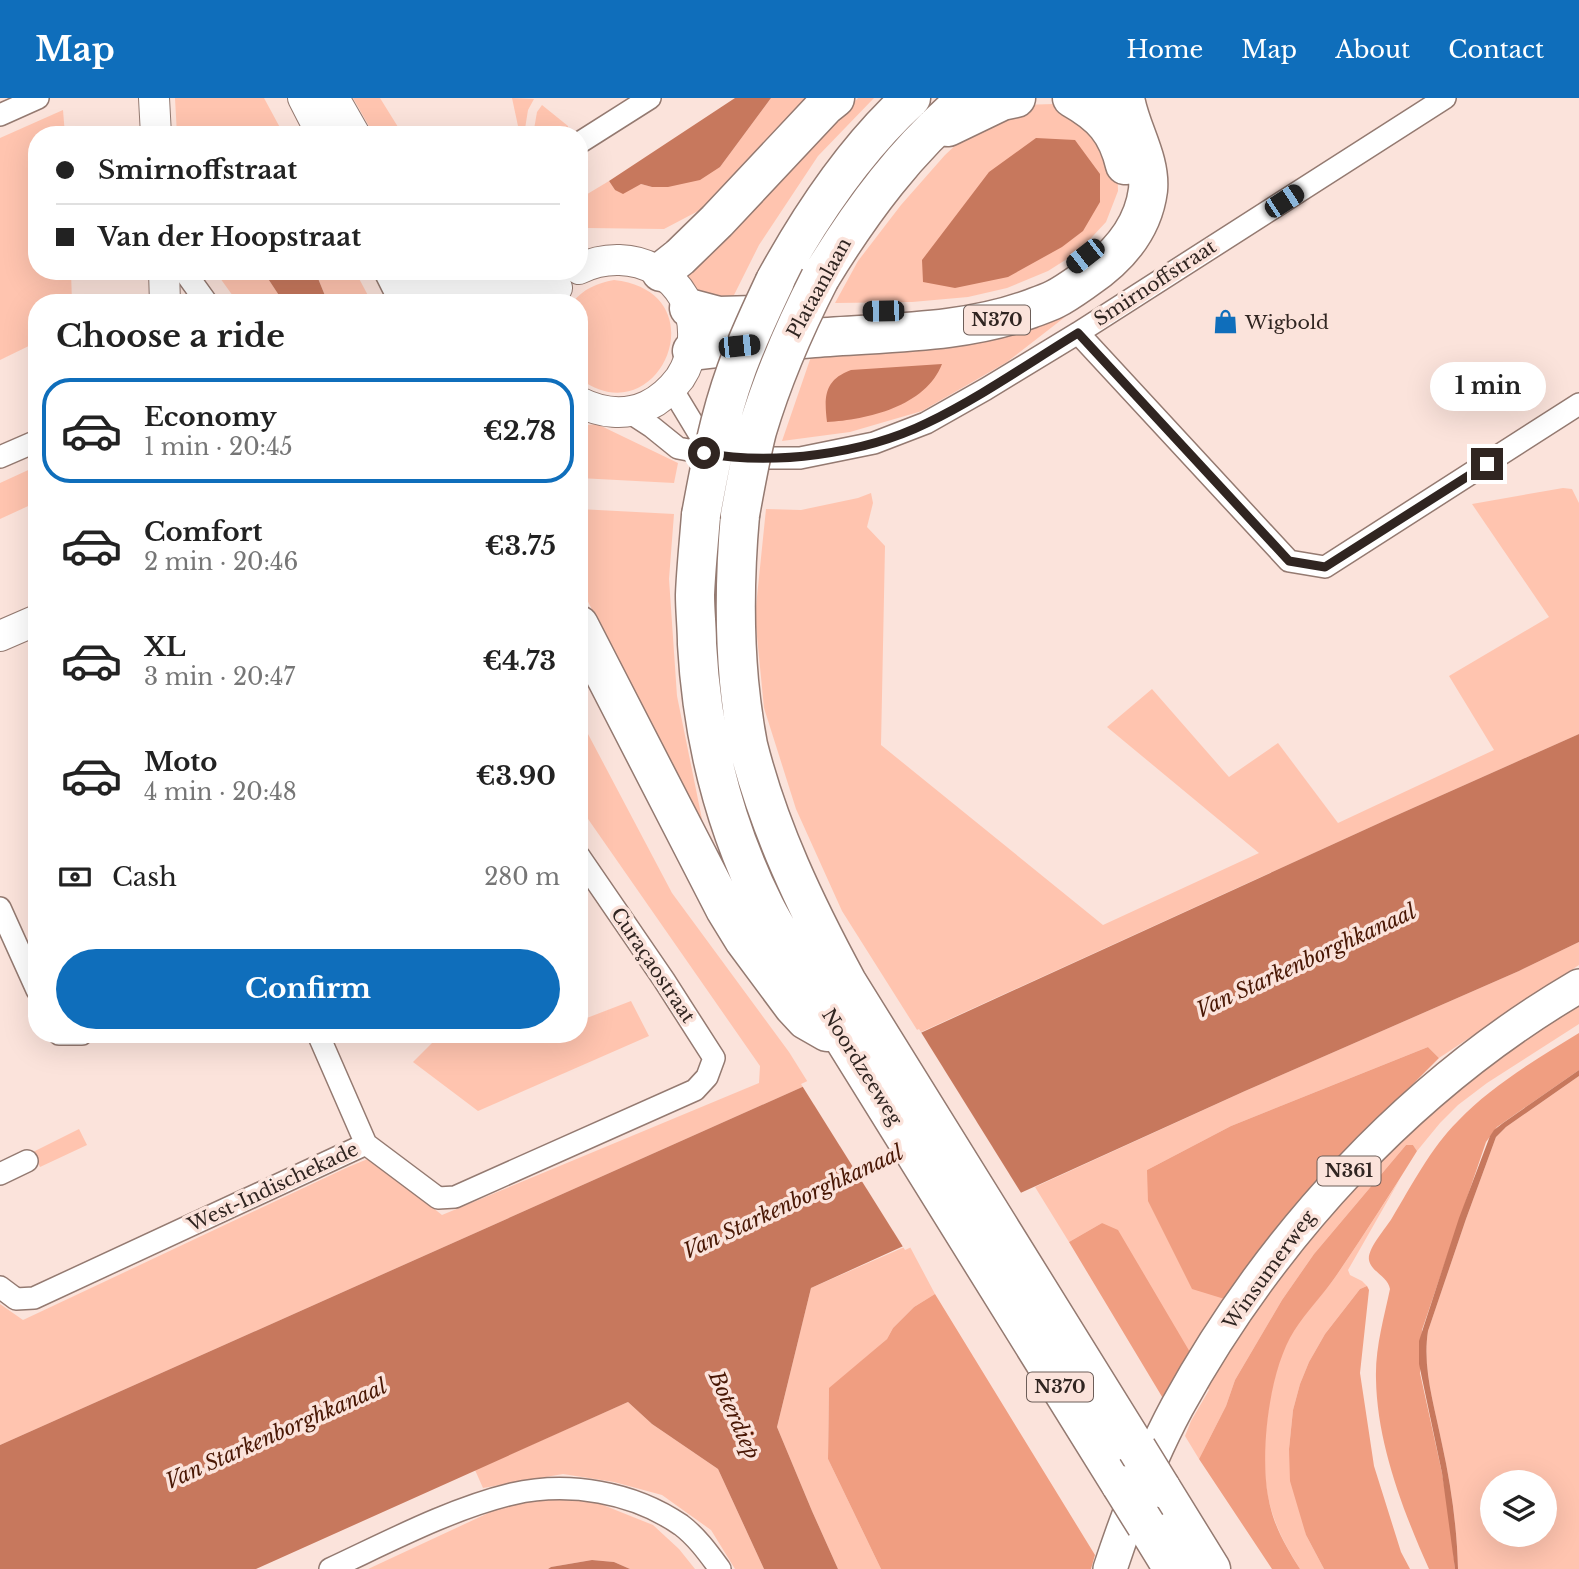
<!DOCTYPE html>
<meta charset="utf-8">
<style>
body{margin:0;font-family:"Libre Baskerville",serif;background:#f2f2f2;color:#222;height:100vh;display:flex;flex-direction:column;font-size:26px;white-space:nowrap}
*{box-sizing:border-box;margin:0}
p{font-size:23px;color:#767676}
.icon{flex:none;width:38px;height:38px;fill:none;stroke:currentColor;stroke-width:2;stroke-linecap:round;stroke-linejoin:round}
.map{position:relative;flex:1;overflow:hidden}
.side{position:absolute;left:28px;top:196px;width:560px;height:749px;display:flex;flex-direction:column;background:#fff;border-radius:28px;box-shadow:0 7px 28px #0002}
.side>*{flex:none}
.top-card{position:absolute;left:28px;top:28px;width:560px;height:154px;border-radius:28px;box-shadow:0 7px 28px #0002;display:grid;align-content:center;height:154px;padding:0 28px;background:#fff}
.controls{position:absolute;left:1480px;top:1372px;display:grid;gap:14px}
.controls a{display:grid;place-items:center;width:77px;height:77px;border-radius:50%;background:#fff;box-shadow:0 7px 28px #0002;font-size:35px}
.end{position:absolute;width:32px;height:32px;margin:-16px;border:9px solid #302521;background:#fff;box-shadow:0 0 0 4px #fff}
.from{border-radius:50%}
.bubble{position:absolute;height:49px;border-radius:24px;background:#fff;box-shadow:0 7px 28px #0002;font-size:23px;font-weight:800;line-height:49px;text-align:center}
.car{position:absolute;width:21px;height:42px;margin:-21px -10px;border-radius:9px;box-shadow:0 0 5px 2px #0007;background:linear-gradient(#222 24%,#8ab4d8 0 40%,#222 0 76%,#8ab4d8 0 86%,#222 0)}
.top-card b{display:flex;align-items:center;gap:24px;height:66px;font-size:26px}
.top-card b+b{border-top:2px solid #e0e0e0}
.top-card i{width:18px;height:18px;background:#222}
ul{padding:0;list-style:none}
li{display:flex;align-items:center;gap:21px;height:105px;margin:0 14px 10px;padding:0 14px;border:4px solid transparent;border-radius:28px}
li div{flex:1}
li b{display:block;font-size:26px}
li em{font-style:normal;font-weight:800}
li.selected{border-color:#0f6ebb}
li>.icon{width:63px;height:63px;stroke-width:1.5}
h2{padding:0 28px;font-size:32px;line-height:84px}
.pay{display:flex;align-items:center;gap:18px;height:77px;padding:0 28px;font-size:26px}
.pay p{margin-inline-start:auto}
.primary-button{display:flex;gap:14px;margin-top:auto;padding:14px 28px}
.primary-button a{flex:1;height:80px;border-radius:42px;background:#0f6ebb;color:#fff;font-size:28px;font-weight:800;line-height:80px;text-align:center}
header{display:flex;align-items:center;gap:42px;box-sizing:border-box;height:98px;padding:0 35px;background:#0f6ebb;color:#fff}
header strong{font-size:33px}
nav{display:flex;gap:38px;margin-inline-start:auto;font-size:24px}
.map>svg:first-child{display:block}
.green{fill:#ffc4af;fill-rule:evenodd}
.forest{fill:#f09e81}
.water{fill:#c7785d}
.pier{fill:#fbe3db}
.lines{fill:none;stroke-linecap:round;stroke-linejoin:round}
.street-casing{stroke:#947a71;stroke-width:24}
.secondary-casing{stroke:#947a71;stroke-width:32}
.primary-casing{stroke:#947a71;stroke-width:36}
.highway-casing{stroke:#947a71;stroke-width:41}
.street{stroke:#fff;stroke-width:21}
.secondary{stroke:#fff;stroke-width:30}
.primary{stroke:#fff;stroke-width:33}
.highway{stroke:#fff;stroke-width:38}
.highway-bridge-casing{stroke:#947a71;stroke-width:41;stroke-linecap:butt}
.highway-bridge{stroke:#fff;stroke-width:38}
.route{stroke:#302521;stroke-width:9}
.labels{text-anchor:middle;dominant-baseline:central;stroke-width:7;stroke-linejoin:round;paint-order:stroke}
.shield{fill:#fbe3db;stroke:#6d5e59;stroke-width:2}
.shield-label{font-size:18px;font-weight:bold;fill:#302521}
.street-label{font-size:19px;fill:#302521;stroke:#fbe3db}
.poi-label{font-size:19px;fill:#302521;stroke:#fbe3db;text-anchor:start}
.water-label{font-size:21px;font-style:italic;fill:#491704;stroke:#fbe3db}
</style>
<header>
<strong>Map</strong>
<nav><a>Home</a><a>Map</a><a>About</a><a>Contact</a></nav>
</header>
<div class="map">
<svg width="1579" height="1471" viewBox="0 0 1579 1471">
<rect width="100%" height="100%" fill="#fbe3db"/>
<!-- green -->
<path class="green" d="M 175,0 L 264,0 L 284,37 L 177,37 Z
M 353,0 L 380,0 L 403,37 L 374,37 Z
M 512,0 L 534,1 L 528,12 L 524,37 L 513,37 L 518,28 Z
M 771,0 L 810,0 L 780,27 L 704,110 L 664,131 L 587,130 L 579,135 L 579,101 L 609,83 L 615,92 L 641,86 L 652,89 L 720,69 Z
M 858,0 L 874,0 L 818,58 L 759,147 L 728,209 L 709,206 L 682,180 Z
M 1054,6 L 1078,13 L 1117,59 L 1118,93 L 1106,124 L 1078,154 L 1048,173 L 1007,190 L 968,199 L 912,204 L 835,205 L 858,163 L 901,107 L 945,57 L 976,28 L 1020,7 Z
M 542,7 L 568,28 L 567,37 L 533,37 L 537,14 Z
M 63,12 L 65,37 L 37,37 L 37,173 L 71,173 L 72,205 L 37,205 L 37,244 L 0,262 L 0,40 Z
M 215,173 L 263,173 L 284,205 L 238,205 Z
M 315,173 L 355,173 L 372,205 L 328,205 Z
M 614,182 C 722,194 658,341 579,280 L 579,205 L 572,205 C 583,191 597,185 614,182 Z
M 1065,219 L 1007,264 L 922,313 L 850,334 L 782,343 L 814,250 L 946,243 Z
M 597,326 L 678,365 L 674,385 L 579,380 L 579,328 Z
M 37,368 L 37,404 L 0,421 L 0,385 Z
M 1563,390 L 1572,391 L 1579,405 L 1579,636 L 1386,722 L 919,935 L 842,813 L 796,711 L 764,610 L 755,518 L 766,411 L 801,412 L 858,400 L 871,395 L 873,405 L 867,429 L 885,448 L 881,647 L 1103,827 L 1259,755 L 1107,629 L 1152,591 L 1229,679 L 1278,645 L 1338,725 L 1494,652 L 1449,578 L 1549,519 L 1472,406 Z
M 579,411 L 674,416 L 669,481 L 677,598 L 704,731 L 579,486 Z
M 579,619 L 672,795 L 789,954 L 809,986 L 0,1347 L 0,1206 L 23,1222 L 346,1070 L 370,1060 L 442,1117 L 759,985 L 760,968 L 579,708 Z
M 1579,844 L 1579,867 L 1439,960 L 1428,949 L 1231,1028 L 1147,1072 L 1231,1203 L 1194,1261 L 1102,1125 L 1069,1144 L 1035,1089 L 1245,993 L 1519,873 Z
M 631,903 L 649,938 L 478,1013 L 413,964 L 439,938 L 438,936 L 579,936 L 579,923 Z
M 1579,905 L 1579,926 L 1487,985 L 1458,1007 L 1440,1025 L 1417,1053 L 1413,1047 L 1406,1047 L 1314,1156 L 1282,1202 L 1235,1282 L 1226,1308 L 1199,1361 L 1185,1338 L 1191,1323 L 1209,1292 L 1205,1287 L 1207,1283 L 1320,1122 L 1458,987 Z
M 1579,978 L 1579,1471 L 1458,1471 C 1457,1429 1451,1387 1442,1346 C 1435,1309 1422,1271 1428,1233 L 1466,1121 L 1496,1039 L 1506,1029 ZM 1493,1384 L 1545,1384 L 1545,1437 L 1493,1437 Z
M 79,1031 L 87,1047 L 40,1069 L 33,1054 Z
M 1400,1081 L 1348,1172 L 1350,1177 L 1362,1183 L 1367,1188 L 1360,1191 L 1325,1236 L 1309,1264 L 1300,1286 L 1293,1312 L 1289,1351 L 1306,1437 L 1324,1471 L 1300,1471 C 1285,1447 1274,1427 1268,1399 C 1259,1354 1269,1272 1293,1233 C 1305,1214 1323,1197 1336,1178 C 1358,1146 1379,1113 1400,1081 Z
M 909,1147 L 935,1196 L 914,1209 L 893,1230 L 887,1241 L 829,1291 L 828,1361 L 881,1471 L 838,1471 L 812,1413 L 777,1329 L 811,1190 Z
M 628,1304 L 652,1326 L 718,1371 L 764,1471 L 735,1471 L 711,1432 L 662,1397 L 614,1384 L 563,1376 L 483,1390 L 475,1372 Z
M 548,1399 L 598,1405 L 653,1427 L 679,1451 L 695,1471 L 630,1471 L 614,1464 L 592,1462 L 551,1469 L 548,1471 L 368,1471 L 497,1411 Z"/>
<!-- forest -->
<path class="forest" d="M 1579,935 L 1579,972 L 1497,1029 L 1486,1044 L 1422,1232 L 1420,1275 L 1442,1375 L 1450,1422 L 1455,1471 L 1429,1471 C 1403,1413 1377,1345 1376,1281 C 1375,1250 1384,1220 1390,1191 C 1388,1178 1371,1174 1369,1162 C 1367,1151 1386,1130 1392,1120 C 1412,1087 1430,1051 1458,1023 C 1491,988 1538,960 1579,935 Z
M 1428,949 L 1439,960 L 1325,1074 L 1255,1167 L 1231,1203 L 1192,1191 L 1148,1103 L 1147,1072 L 1231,1028 Z
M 1406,1047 L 1413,1047 L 1417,1053 C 1391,1095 1364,1137 1336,1178 C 1323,1197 1306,1214 1294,1233 C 1269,1272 1260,1354 1268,1398 C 1273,1427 1285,1447 1300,1471 L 1272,1471 L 1199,1361 L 1226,1308 L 1235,1282 L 1282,1202 L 1314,1156 Z
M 1102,1125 L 1118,1132 L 1194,1261 L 1167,1307 L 1069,1144 Z
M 1367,1188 L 1369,1192 L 1360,1275 L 1374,1368 L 1401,1454 L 1410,1471 L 1324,1471 L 1306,1437 L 1290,1383 L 1289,1351 L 1293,1312 L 1300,1286 L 1309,1264 L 1325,1236 L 1360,1191 Z
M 935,1196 L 1095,1457 L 1091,1471 L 881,1471 L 828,1361 L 829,1290 L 887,1241 L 893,1230 L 914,1209 Z"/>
<!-- water -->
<path class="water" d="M 735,0 L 771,0 L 720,69 L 700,82 L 668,89 L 652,89 L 641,86 L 623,96 L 615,92 L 609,83 Z
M 1036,40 L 1075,42 L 1100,76 L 1100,104 L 1083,133 L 1062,149 L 1008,179 L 955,190 L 923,184 L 922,162 L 989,74 Z
M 263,173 L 315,173 L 328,205 L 284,205 Z
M 942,266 C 926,308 867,322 827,324 C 824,299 824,282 851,272 Z
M 1579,636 L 1579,844 L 1519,873 L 1245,993 L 811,1190 L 777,1329 L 812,1413 L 838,1471 L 764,1471 L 718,1371 L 652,1326 L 628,1304 L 256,1471 L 0,1471 L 0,1347 L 809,986 L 1386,722 Z
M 1579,972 L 1579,978 L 1506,1029 L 1496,1039 L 1466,1121 L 1428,1233 C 1422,1271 1435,1309 1442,1346 C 1451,1387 1457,1429 1458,1471 L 1455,1471 L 1442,1375 L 1419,1266 L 1419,1243 L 1459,1120 L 1490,1038 L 1494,1032 L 1503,1025 Z
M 592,1462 L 614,1464 L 630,1471 L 548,1471 L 551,1469 Z"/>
<!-- pier -->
<path class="pier" d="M 919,931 L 1023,1098 L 905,1152 L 801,986 Z"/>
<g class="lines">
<defs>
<path id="street" d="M 0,17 L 38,0
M 579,45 L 650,0
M 184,173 L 207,205
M 1078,235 L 1289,463 L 1325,469 L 1579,306
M 672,291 L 698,334 L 720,352
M 629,314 L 652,329 L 678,350 L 730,360 L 800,360 L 874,345 L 926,325 L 986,291 L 1078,235 L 1445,0
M 0,359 L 37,343
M 0,810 L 37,892
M 59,936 L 82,936
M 318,936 L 366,1046 L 438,1100 L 455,1099 L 695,992 L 707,979 L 714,960 L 664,882 L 579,758
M 0,1076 L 27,1063
M 0,1189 L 16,1201 L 34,1200 L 366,1046
M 330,1471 C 388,1444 450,1411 512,1396 C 569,1383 633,1394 681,1427 C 697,1439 709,1456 720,1471"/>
<path id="secondary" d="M 154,0 L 156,37
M 303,0 L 322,37
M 334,0 L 355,37
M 579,171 C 632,145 696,178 693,240 C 692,255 688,268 680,280 C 671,292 660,302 647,308 C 625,318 601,315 579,304
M 164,173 L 165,205
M 410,173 L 438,197 L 452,205
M 447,173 C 489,200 509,202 557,190
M 0,538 L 37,522"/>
<path id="primary" d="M 1110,1471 C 1128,1416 1149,1361 1177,1309 C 1271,1138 1410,987 1579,888"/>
<path id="highway" d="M 1072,0 C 1102,17 1117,33 1125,67
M 948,29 L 1002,3 L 1016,0
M 394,173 L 410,205
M 661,174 L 680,159 L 717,123 L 825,8 L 835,0
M 820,180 C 861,113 907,50 968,0
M 775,183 C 811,117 855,51 911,0
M 689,210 L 719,218 L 790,216
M 692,253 C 733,248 773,243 814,240 C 886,234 962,236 1030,211 C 1038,208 1047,205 1055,201 C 1065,196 1076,188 1086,181 C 1117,160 1143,131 1148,92 C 1151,61 1130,31 1125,0
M 701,417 C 699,444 696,471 695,497 C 695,513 697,530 697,546 C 702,637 724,727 765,809 C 773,825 783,840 791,856 L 1121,1387
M 740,417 C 735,473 734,527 739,583 C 741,604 744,626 748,647 C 769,731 806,808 847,884 L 1137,1351
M 579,527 L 725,811 L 744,842 L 793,908 L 806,922 L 827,934
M 1161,1390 L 1211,1471
M 1146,1427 L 1173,1471"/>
</defs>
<!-- street casing -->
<use href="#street" class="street-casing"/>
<!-- secondary casing -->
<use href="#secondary" class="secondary-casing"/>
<!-- primary casing -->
<use href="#primary" class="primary-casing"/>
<!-- highway casing -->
<use href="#highway" class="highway-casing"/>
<!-- street -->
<use href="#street" class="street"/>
<!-- secondary -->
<use href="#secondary" class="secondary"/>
<!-- primary -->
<use href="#primary" class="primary"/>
<!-- highway -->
<use href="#highway" class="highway"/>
<defs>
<path id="highway-bridge" d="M 701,417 C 710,368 719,320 736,273 C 747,242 761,213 775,183
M 740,417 C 745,389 750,361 757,333 C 773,279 795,229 820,180
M 1137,1351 L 1161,1390
M 1121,1387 L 1146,1427"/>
</defs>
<!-- highway-bridge casing -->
<use href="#highway-bridge" class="highway-bridge-casing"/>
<!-- highway-bridge -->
<use href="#highway-bridge" class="highway-bridge"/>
</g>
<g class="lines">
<!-- route -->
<path class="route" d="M 704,355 C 773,368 864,356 927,325 C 979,300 1029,265 1078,235 L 1289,463 L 1325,469 L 1487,366"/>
</g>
<!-- icons -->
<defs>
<symbol id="shop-bare" viewBox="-9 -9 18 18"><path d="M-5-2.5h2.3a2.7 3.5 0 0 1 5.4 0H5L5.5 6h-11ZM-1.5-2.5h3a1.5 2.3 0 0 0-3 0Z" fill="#0f6ebb" stroke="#fbe3db" stroke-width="2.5" paint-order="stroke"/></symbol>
</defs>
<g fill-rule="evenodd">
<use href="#shop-bare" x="1208" y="206" width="35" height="35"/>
</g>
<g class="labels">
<!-- shield labels -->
<g class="shield">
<rect x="964" y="207.5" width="66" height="29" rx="5"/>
<rect x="1317.5" y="1058.5" width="63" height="29" rx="5"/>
<rect x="1027" y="1274.5" width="66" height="29" rx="5"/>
</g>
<g class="shield-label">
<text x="997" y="222">N370</text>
<text x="1349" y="1073">N361</text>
<text x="1060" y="1289">N370</text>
</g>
<!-- street labels -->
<g class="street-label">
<text transform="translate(1155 185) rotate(-33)">Smirnoffstraat</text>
<text transform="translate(819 190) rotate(-61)">Plataanlaan</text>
<text transform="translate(653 867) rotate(56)">Curaçaostraat</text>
<text transform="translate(862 969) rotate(58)">Noordzeeweg</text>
<text transform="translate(273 1089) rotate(-25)">West-Indischekade</text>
<text transform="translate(1269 1172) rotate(-54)">Winsumerweg</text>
</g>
<!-- poi labels -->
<g class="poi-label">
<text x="1245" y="224">Wigbold</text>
</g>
<!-- water labels -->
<g class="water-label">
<text transform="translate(1306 863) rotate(-25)">Van Starkenborghkanaal</text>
<text transform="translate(793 1104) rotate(-25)">Van Starkenborghkanaal</text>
<text transform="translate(734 1317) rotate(66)">Boterdiep</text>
<text transform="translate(276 1336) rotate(-24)">Van Starkenborghkanaal</text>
</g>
</g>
</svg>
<div class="controls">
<a><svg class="icon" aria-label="layers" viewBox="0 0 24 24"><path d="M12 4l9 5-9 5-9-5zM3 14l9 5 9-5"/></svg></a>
</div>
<i class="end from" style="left:704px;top:355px"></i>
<i class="end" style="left:1487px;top:366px"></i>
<div class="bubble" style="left:1430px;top:264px;width:116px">1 min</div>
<i class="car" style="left:1284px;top:103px;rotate:57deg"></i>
<i class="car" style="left:1085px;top:158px;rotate:232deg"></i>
<i class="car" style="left:883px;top:213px;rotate:269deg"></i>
<i class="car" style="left:739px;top:248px;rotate:84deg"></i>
<div class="top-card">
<b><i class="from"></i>Smirnoffstraat</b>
<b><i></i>Van der Hoopstraat</b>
</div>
<section class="side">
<h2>Choose a ride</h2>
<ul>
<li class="selected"><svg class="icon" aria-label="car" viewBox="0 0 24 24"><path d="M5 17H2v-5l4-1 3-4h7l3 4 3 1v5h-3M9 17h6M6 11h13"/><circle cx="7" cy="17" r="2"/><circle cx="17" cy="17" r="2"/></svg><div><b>Economy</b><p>1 min · 20:45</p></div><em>€2.78</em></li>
<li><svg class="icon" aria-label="car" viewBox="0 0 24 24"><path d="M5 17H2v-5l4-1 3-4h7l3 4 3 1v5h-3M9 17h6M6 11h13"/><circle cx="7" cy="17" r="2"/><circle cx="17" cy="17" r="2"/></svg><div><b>Comfort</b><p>2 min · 20:46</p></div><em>€3.75</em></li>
<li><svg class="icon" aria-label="car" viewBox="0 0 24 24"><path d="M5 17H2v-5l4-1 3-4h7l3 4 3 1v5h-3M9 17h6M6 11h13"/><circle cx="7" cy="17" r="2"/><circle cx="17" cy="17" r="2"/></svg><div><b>XL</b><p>3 min · 20:47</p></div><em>€4.73</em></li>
<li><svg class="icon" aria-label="car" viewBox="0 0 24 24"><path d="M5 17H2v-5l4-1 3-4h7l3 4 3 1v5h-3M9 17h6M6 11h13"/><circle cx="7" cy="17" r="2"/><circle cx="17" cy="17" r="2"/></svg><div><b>Moto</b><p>4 min · 20:48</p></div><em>€3.90</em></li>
</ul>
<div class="pay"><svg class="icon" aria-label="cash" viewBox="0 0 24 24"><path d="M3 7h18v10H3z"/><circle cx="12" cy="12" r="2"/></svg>Cash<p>280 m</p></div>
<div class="primary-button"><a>Confirm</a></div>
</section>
</div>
